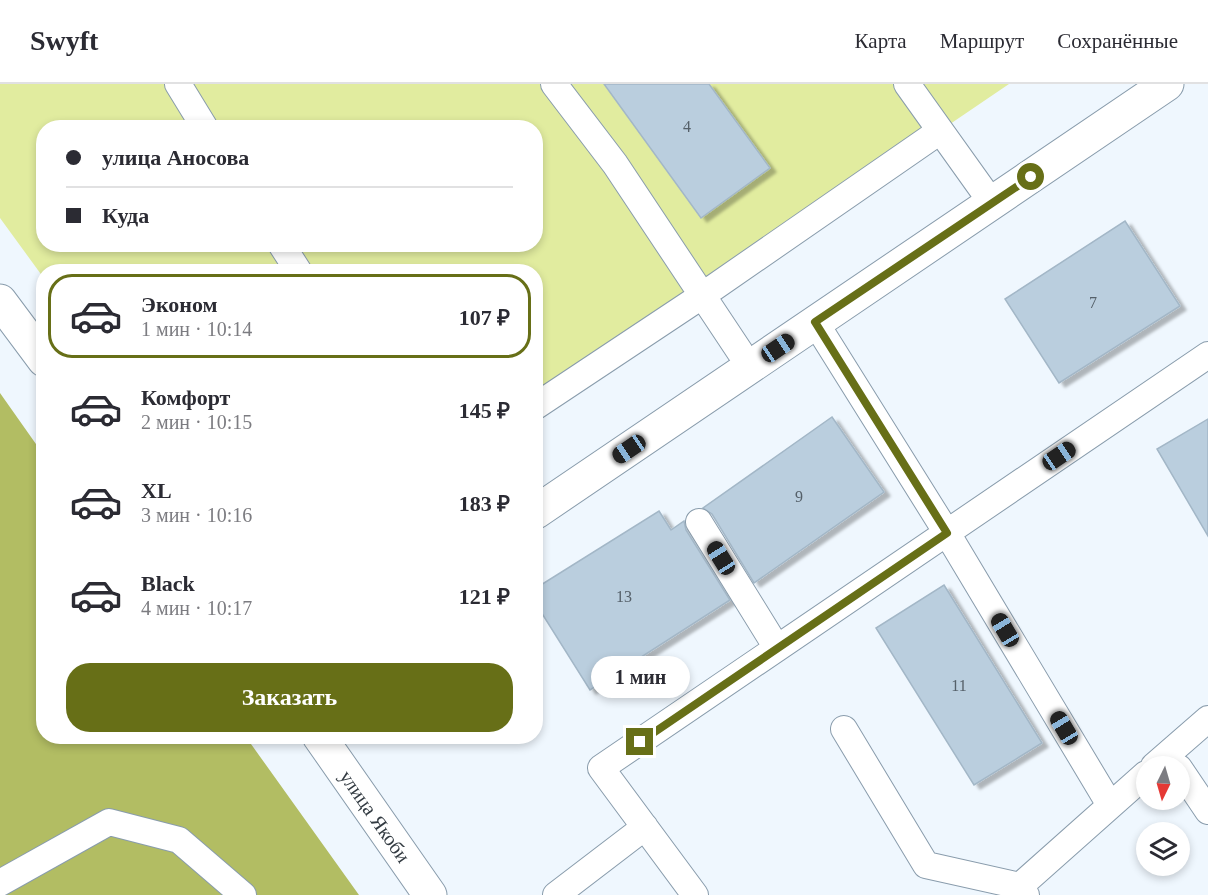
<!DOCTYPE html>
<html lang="ru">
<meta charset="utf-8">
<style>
body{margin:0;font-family:Georgia,serif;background:#f2f2f3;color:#2b2b33;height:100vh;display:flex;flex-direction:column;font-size:22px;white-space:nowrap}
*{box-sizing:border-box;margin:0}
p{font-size:20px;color:#7c7c81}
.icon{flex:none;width:33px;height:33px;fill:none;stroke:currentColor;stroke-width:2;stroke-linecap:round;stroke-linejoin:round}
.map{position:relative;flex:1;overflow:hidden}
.sheet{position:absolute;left:36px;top:180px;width:507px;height:480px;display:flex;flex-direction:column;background:#fff;border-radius:24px;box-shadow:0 3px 9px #0003}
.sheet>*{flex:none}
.hud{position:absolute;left:36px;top:36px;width:507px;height:132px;border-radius:24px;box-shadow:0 3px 9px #0003;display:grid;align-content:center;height:132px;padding:0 30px;background:#fff}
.needle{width:39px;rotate:185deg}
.fabs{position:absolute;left:1136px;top:672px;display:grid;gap:12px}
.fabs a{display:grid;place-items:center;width:54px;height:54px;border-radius:50%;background:#fff;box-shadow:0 3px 9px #0003;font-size:30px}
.end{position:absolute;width:27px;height:27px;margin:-14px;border:8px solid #676f17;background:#fff;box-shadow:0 0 0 3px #fff}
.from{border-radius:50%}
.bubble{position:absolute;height:42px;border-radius:21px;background:#fff;box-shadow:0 3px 9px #0003;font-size:20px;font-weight:800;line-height:42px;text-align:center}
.car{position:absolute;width:18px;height:36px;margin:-18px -9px;border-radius:8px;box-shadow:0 0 4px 2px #0007;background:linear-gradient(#222 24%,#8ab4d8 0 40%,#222 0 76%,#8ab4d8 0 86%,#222 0)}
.hud b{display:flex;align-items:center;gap:21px;height:57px;font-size:22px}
.hud b+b{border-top:2px solid #e1e1e2}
.hud i{width:15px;height:15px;background:#2b2b33}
ul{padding:10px 0 0;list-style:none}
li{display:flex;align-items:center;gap:18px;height:84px;margin:0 12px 9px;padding:0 18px;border:3px solid transparent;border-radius:24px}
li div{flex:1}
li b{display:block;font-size:22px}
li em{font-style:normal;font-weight:800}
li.on{border-color:#676f17}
li>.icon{width:54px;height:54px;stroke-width:1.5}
.primary-button{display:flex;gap:12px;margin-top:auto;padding:12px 30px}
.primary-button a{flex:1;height:69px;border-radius:24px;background:#676f17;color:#fff;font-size:24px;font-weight:800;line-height:69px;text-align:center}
header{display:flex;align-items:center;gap:36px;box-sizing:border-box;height:84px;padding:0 30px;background:#fff;border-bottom:2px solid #e1e1e2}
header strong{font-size:28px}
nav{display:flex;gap:33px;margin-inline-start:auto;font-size:21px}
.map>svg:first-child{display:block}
.green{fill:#e1ec9f;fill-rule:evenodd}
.forest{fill:#b2bd63}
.building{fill:#bacede;stroke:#a3b7c7;stroke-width:1.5;filter:url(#shadow)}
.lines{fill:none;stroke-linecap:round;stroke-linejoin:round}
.lane-casing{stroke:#899cac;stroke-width:28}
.street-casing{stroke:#899cac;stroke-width:35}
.secondary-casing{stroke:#899cac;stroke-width:35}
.lane{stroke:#fff;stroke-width:26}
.street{stroke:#fff;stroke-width:33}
.secondary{stroke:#fff;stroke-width:33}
.route{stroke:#676f17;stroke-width:8}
.labels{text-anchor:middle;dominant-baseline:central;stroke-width:4.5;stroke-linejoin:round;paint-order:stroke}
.number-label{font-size:16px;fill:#556069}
.street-label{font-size:20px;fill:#333b42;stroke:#fff}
</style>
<header>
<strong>Swyft</strong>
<nav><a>Карта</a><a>Маршрут</a><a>Сохранённые</a></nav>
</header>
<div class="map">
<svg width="1208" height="811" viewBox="0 0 1208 811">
<defs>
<filter id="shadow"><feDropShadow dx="6" dy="4" stdDeviation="1.5" flood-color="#0004"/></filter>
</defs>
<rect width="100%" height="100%" fill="#eff7fe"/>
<!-- green -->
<path class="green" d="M 0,0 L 1009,0 L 536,321 L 536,188 L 44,188 L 43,193 L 0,134 ZM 44,44 L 536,44 L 536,160 L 44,160 Z"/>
<!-- forest -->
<path class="forest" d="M 0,309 L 43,370 L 44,652 L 246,653 L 359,811 L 0,811 Z"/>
<!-- building -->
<path class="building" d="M 604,0 L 709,0 L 770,84 L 701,134 Z
M 1125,137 L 1180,222 L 1059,299 L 1005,215 Z
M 832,333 L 884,408 L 754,499 L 712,430 L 703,424 Z
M 1208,335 L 1208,452 L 1157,365 Z
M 659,427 L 671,446 L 684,437 L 686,446 L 730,516 L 590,606 L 536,520 L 536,504 Z
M 944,501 L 1042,659 L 974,701 L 876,544 Z"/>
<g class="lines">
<defs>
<path id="lane" d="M 178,0 L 205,44
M 554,0 L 615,80 L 740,268
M 907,0 L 992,119
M 281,160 L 299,188
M 815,238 L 947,449 L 1110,721
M 536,322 L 703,211 L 940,47
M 699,438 L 777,564
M 844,645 L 926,781 L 1020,802
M 1154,682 L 1208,635
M 1179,684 L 1208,727
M 0,799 L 109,738 L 179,756 L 243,811
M 556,811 L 645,743
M 695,811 L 601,684 L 1208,271
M 1026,811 L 1020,802 L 1146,690"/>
<path id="street" d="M 0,217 L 44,276"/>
<g id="secondary">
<path d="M 536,428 L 1167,0"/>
<path id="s1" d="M 319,652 L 430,811"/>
</g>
</defs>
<!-- lane casing -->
<use href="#lane" class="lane-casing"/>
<!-- street casing -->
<use href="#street" class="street-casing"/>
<!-- secondary casing -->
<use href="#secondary" class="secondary-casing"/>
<!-- lane -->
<use href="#lane" class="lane"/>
<!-- street -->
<use href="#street" class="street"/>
<!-- secondary -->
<use href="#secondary" class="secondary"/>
</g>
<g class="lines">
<!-- route -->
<path class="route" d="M 640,658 L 947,449 L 815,238 L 1031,93"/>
</g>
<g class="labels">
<!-- number labels -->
<g class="number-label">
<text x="687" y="42">4</text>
<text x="1093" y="218">7</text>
<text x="799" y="412">9</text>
<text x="624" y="512">13</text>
<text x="959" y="601">11</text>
</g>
<!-- street labels -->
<g class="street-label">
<text stroke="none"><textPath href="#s1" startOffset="98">улица Якоби</textPath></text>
</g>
</g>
</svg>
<div class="fabs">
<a><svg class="needle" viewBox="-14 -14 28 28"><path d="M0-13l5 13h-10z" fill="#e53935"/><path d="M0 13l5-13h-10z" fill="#7c7c81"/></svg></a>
<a><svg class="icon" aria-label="layers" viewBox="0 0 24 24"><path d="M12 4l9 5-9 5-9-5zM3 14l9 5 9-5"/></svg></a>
</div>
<i class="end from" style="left:1031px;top:93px"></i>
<i class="end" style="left:640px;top:658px"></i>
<div class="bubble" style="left:591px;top:572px;width:99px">1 мин</div>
<i class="car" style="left:778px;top:264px;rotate:56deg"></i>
<i class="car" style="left:629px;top:365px;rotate:236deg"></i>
<i class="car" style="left:1059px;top:372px;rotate:56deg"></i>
<i class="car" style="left:721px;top:474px;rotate:328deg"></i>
<i class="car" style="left:1005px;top:546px;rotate:329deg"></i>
<i class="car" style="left:1064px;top:644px;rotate:329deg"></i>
<div class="hud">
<b><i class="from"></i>улица Аносова</b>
<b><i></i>Куда</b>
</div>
<section class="sheet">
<ul>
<li class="on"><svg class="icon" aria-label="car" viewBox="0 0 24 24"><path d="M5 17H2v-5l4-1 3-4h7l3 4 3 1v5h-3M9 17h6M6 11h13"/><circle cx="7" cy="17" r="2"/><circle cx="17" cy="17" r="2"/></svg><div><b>Эконом</b><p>1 мин · 10:14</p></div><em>107 ₽</em></li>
<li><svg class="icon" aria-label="car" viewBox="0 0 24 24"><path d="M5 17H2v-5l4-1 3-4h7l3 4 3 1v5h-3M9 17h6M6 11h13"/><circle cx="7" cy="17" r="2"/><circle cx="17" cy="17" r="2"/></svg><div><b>Комфорт</b><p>2 мин · 10:15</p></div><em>145 ₽</em></li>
<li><svg class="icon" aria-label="car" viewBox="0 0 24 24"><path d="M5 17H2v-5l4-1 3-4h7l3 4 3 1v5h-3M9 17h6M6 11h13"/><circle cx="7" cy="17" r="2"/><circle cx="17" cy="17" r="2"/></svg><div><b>XL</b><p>3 мин · 10:16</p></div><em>183 ₽</em></li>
<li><svg class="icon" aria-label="car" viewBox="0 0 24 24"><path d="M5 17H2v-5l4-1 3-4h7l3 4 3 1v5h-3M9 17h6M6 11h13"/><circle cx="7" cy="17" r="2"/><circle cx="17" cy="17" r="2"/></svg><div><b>Black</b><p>4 мин · 10:17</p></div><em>121 ₽</em></li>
</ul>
<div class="primary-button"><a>Заказать</a></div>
</section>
</div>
